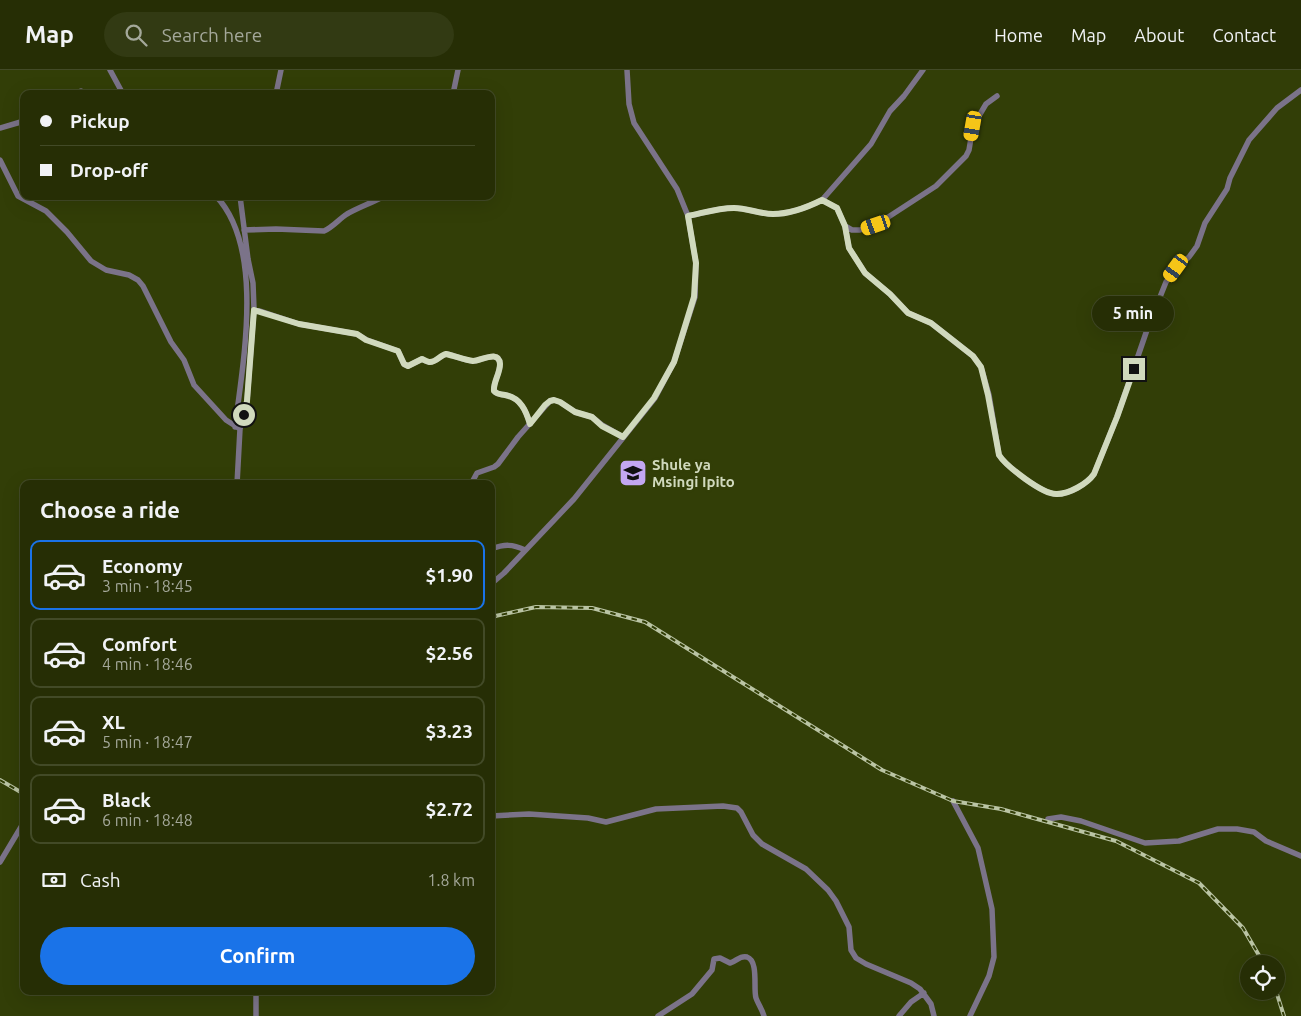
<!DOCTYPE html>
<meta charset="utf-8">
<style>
body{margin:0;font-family:Ubuntu,sans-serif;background:#323a13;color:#f1f3f6;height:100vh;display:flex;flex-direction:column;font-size:19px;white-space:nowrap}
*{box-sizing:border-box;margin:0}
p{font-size:16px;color:#a4a89a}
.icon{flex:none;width:28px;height:28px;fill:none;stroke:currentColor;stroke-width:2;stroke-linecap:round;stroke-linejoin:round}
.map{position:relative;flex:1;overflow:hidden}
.drawer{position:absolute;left:20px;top:410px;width:475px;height:515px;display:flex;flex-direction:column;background:#262e05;border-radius:10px;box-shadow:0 5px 20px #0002,0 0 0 1px #424a27}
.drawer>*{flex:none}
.banner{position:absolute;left:20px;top:20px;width:475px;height:110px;border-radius:10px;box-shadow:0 5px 20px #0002,0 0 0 1px #424a27;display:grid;align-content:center;height:110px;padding:0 20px;background:#262e05}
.tools{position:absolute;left:1240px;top:885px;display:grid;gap:10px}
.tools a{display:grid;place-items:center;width:45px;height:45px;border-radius:50%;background:#262e05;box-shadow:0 5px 20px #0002,0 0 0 1px #424a27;font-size:25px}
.end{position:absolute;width:22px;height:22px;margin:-11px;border:6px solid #d0d9bd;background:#111;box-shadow:0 0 0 2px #111}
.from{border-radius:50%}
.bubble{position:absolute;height:35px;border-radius:18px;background:#262e05;box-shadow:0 5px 20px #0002,0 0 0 1px #424a27;font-size:16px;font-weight:700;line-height:35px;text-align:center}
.car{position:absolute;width:15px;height:30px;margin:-15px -8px;border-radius:6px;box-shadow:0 0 4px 1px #0007;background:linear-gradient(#f5c518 24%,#345 0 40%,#f5c518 0 76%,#345 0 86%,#f5c518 0)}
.banner b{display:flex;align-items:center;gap:18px;height:48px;font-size:19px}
.banner b+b{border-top:1px solid #424a27}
.banner i{width:12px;height:12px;background:#f1f3f6}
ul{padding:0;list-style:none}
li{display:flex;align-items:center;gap:15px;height:70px;margin:0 10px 8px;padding:0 10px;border:2px solid #424a27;border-radius:10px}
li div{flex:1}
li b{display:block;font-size:19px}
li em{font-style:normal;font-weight:700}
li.active{border-color:#1a73e8}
li>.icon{width:45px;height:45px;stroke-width:1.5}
h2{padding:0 20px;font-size:22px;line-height:60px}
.pay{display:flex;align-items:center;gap:12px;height:55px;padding:0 20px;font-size:19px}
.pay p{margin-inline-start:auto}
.cta{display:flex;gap:10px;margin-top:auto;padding:10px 20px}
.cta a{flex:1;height:58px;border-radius:30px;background:#1a73e8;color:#fff;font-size:20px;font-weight:700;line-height:58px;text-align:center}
header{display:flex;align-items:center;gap:30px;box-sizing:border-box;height:70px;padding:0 25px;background:#262e05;border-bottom:1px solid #424a27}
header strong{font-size:24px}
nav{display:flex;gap:28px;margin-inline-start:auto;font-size:18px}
.search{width:350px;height:45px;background:#323a13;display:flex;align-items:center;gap:12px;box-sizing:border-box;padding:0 18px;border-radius:28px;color:#a4a89a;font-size:19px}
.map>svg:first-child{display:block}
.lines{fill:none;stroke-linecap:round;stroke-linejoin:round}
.minor{stroke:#7b7389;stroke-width:5.5}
.rail-casing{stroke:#bac4a4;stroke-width:4}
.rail{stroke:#323e07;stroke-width:2;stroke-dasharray:5.5;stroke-linecap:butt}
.route{stroke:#d0d9bd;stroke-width:6}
.labels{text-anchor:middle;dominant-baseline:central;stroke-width:4.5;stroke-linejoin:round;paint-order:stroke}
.poi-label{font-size:15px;font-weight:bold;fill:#d0d9bd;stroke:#323e07;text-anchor:start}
</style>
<header>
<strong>Map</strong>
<div class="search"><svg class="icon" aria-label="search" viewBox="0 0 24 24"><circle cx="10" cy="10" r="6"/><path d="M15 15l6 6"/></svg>Search here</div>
<nav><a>Home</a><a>Map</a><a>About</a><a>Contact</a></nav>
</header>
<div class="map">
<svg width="1301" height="946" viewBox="0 0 1301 946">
<rect width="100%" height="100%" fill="#323e07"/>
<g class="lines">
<!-- minor -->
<path class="minor" d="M 110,0 L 123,24
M 73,24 L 81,21 L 85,24
M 276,24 L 281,0
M 453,24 L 458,0
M 0,58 L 24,51
M 0,90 L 18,126 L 46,141 L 67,162 L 91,191 L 106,200 L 129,205 L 138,210 L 143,216 L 171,272 L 184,290 L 194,315 L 226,350 L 240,359
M 216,126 C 265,178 243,292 235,357
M 822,130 L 837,138 L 845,156 L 849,178 L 865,203 L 890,224 L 908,243 L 931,253 L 973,286 L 981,297 L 989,325 L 999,385 C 1006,396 1043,425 1057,424 C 1069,424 1087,414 1094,404 L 1117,347 L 1148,257 L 1166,212 L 1177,198 L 1189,187 L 1197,176 L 1205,153 L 1227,119 L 1230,108 L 1249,70 L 1277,38 L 1301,20
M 688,146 C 703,143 718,138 734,138 C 747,138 760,144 773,144 C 789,144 808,137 822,130 L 871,74 L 890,41 L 904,26 L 923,0
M 845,156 L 852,160 L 860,160 L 876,155 L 936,116 L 966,86 L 969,80 L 973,56 L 986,34 L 997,26
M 244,160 L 276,159 L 324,161 C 333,157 339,149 347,144 C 359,137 372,133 384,126
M 254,239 L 299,254 L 357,264 L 367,270 L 398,281 L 404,294 L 408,296 L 422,289 C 424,290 426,292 429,292 C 436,293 440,285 447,284 C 455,286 465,290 473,291 C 481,291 499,279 500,294 C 500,304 493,312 494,321 C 498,325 500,324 505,325 C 521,328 526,341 530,354
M 237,414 L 240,359 L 247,331 L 254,239 L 253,213 L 248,189 L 240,126
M 471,414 L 477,403 L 494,397 L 498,394 L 518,367 L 550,331 L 554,330 L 560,332 L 575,342 L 592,347 L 602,355 L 623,367
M 491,479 C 505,474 512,474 525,480
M 491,514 L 504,503 L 574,429 L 655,328 L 674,292 L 695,227 L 696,193 L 688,146 L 677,119 L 634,53 L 629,34 L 627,0
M 953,731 L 978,778 L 992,839 L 994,887 L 989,906 L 970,946
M 491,746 L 529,744 L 588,748 L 606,752 L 656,739 L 723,736 L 737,738 L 741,742 L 753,765 L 762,774 L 806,799 L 828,820 L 836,831 L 849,857 L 851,880 L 856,888 L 866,894 L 911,913 L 920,919 L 931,934 L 934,946
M 1048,749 L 1061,747 L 1081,751 L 1145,773 L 1179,771 L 1218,759 L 1237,759 L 1254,762 L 1266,771 L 1301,786
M 0,792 L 24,752
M 256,946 L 256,921
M 658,946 L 692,924 L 712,900 L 714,889 L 720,888 L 730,893 C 737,891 740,885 747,887 C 759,891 753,919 756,928 C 758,934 762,939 764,946
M 899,946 L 911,932 L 924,923"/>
<defs>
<path id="rail" d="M 491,547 L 536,537 L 592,538 L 645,552 L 882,700 L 953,731 L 1001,739 L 1116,771 L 1199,813 L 1243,858 L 1264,894
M 0,710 L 24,724
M 1276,921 L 1284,946"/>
</defs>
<!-- rail casing -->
<use href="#rail" class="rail-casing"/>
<!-- rail -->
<use href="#rail" class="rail"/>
</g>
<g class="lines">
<!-- route -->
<path class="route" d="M 244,345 L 247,331 L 254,240 L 299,254 L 357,264 L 366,270 L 398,281 L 404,294 L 408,296 L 422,289 C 424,290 426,291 429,292 C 436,293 440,285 446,284 C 455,286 465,290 473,291 C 481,291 499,279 500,294 C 500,304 493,312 494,321 C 498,325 500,324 505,325 C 521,328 526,341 530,354 L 545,335 L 550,331 L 554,330 L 560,332 L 575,342 L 592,347 L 602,356 L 623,367 L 654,328 L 674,292 L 694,227 L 696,193 L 688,146 C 703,143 718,138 734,138 C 747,138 760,144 773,144 C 789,144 808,137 822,130 L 837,138 L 845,156 L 849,178 L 865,203 L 890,224 L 908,243 L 931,253 L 973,286 L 981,297 L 988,325 L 999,385 C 1006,396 1043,425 1057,424 C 1069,424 1087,414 1094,404 L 1117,347 L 1134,299"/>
</g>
<!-- icons -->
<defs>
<symbol id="school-square" viewBox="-11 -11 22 22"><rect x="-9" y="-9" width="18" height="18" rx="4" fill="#c3a7f2" stroke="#323e07"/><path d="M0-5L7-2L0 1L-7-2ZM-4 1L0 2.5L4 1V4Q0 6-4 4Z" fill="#111"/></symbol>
</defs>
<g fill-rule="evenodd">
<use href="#school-square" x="617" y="387" width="32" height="32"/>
</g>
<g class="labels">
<!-- poi labels -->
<g class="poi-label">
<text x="652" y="394">Shule ya<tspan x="652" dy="17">Msingi Ipito</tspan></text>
</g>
</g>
</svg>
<div class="tools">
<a><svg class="icon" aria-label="locate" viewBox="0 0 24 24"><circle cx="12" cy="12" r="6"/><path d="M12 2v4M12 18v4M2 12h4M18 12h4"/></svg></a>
</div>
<i class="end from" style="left:244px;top:345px"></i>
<i class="end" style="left:1134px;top:299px"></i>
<div class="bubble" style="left:1092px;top:226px;width:82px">5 min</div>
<i class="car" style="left:973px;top:56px;rotate:190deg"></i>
<i class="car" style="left:876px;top:155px;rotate:251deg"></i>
<i class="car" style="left:1176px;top:198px;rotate:216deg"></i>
<div class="banner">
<b><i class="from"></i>Pickup</b>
<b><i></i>Drop-off</b>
</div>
<section class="drawer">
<h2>Choose a ride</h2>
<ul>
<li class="active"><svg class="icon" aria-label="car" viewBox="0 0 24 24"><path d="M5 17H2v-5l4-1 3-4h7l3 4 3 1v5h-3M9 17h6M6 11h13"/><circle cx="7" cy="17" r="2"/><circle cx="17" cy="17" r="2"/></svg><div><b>Economy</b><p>3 min · 18:45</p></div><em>$1.90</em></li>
<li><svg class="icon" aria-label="car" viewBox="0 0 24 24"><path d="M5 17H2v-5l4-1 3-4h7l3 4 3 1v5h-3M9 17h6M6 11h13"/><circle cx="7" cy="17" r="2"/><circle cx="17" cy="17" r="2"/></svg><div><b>Comfort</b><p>4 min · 18:46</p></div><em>$2.56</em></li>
<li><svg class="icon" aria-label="car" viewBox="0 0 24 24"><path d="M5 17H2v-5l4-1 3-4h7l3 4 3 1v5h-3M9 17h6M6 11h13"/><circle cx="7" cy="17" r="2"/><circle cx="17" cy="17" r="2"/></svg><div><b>XL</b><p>5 min · 18:47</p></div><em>$3.23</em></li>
<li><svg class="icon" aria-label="car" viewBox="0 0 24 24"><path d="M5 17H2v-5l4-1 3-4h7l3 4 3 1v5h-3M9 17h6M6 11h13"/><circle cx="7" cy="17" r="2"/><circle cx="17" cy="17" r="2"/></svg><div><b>Black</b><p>6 min · 18:48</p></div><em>$2.72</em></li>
</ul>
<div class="pay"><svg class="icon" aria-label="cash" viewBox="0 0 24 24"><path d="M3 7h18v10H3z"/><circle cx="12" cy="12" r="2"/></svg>Cash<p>1.8 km</p></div>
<div class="cta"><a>Confirm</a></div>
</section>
</div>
